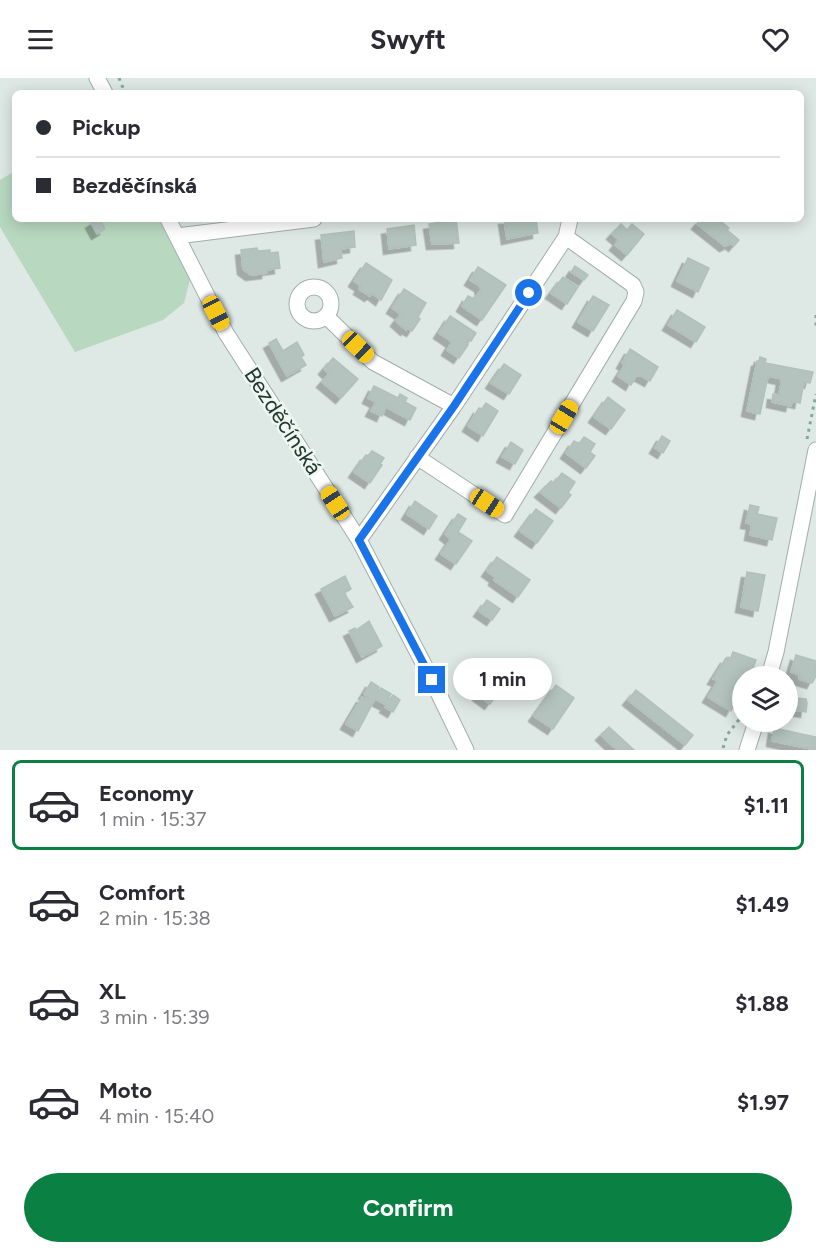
<!DOCTYPE html>
<meta charset="utf-8">
<style>
body{margin:0;font-family:Figtree,sans-serif;background:#f7f7f7;color:#2b2b33;height:100vh;display:flex;flex-direction:column;font-size:22px;white-space:nowrap}
*{box-sizing:border-box;margin:0}
p{font-size:20px;color:#7c7c81}
.icon{flex:none;width:33px;height:33px;fill:none;stroke:currentColor;stroke-width:2;stroke-linecap:round;stroke-linejoin:round}
.map{position:relative;height:672px;overflow:hidden}
.details{display:flex;flex-direction:column;background:#fff;flex:1}
.details>*{flex:none}
.banner{position:absolute;left:12px;top:12px;width:792px;height:132px;border-radius:9px;box-shadow:0 3px 15px #0003;display:grid;align-content:center;height:132px;padding:0 24px;background:#fff}
.tools{position:absolute;left:732px;top:588px;display:grid;gap:12px}
.tools a{display:grid;place-items:center;width:66px;height:66px;border-radius:50%;background:#fff;box-shadow:0 3px 15px #0003;font-size:30px}
.end{position:absolute;width:27px;height:27px;margin:-14px;border:8px solid #1a73e8;background:#fff;box-shadow:0 0 0 3px #fff}
.from{border-radius:50%}
.bubble{position:absolute;height:42px;border-radius:21px;background:#fff;box-shadow:0 3px 15px #0003;font-size:20px;font-weight:700;line-height:42px;text-align:center}
.car{position:absolute;width:18px;height:36px;margin:-18px -9px;border-radius:8px;box-shadow:0 0 4px 2px #0007;background:linear-gradient(#f5c518 24%,#345 0 40%,#f5c518 0 76%,#345 0 86%,#f5c518 0)}
.banner b{display:flex;align-items:center;gap:21px;height:57px;font-size:22px}
.banner b+b{border-top:2px solid #e1e1e2}
.banner i{width:15px;height:15px;background:#2b2b33}
ul{padding:10px 0 0;list-style:none}
li{display:flex;align-items:center;gap:18px;height:90px;margin:0 12px 9px;padding:0 12px;border:3px solid transparent;border-radius:9px}
li div{flex:1}
li b{display:block;font-size:22px}
li em{font-style:normal;font-weight:700}
li.active{border-color:#0b8043}
li>.icon{width:54px;height:54px;stroke-width:1.5}
.button{display:flex;gap:12px;margin-top:auto;padding:12px 24px}
.button a{flex:1;height:69px;border-radius:36px;background:#0b8043;color:#fff;font-size:24px;font-weight:700;line-height:69px;text-align:center}
header{display:flex;justify-content:space-between;align-items:center;height:78px;padding:0 24px;background:#fff;font-size:27px;font-weight:700}
.map>svg:first-child{display:block}
.green{fill:#b8d8c0}
.building{fill:#b4c3bd;stroke:#b1c1ba;stroke-width:1.5;filter:url(#shadow)}
.lines{fill:none;stroke-linecap:round;stroke-linejoin:round}
.minor-casing{stroke:#a2afaa;stroke-width:17}
.path{stroke:#81aa9c;stroke-width:3;stroke-dasharray:3 4.5;stroke-linecap:butt}
.minor{stroke:#fff;stroke-width:15}
.route{stroke:#1a73e8;stroke-width:8}
.labels{text-anchor:middle;dominant-baseline:central;stroke-width:5;stroke-linejoin:round;paint-order:stroke}
.street-label{font-size:22px;fill:#213730;stroke:#eef6f2}
</style>
<header><svg class="icon" aria-label="menu" viewBox="0 0 24 24"><path d="M4 6h16M4 12h16M4 18h16"/></svg>Swyft<svg class="icon" aria-label="heart" viewBox="0 0 24 24"><path d="M12 20l-8-8c-3-5 5-10 8-4 3-6 11-1 8 4z"/></svg></header>
<div class="map">
<svg width="816" height="672" viewBox="0 0 816 672">
<defs>
<filter id="shadow"><feDropShadow dx="-5.5" dy="5.5" stdDeviation="0" flood-color="#0004"/></filter>
</defs>
<rect width="100%" height="100%" fill="#dee8e4"/>
<!-- green -->
<path class="green" d="M 15,93 L 15,141 L 162,141 L 191,198 L 184,225 L 163,242 L 75,274 L 0,149 L 0,102 Z"/>
<!-- building -->
<path class="building" d="M 97,141 L 100,141 L 105,151 L 97,156 L 91,145 Z
M 456,141 L 459,165 L 432,166 L 429,146 Z
M 504,141 L 536,141 L 538,155 L 507,161 Z
M 701,141 L 718,141 L 729,150 L 727,152 L 739,162 L 734,168 L 728,163 L 729,166 L 725,168 L 697,146 Z
M 621,146 L 627,152 L 632,146 L 644,156 L 627,177 L 615,167 L 619,162 L 612,156 Z
M 414,147 L 416,167 L 389,171 L 387,151 Z
M 354,153 L 355,169 L 341,171 L 342,180 L 324,184 L 321,157 Z
M 257,170 L 258,173 L 270,172 L 270,175 L 278,174 L 280,190 L 267,192 L 267,195 L 251,197 L 243,191 L 241,172 Z
M 688,180 L 709,190 L 698,214 L 677,203 Z
M 366,185 L 392,202 L 381,222 L 372,215 L 370,218 L 359,211 L 361,208 L 354,203 Z
M 575,188 L 588,197 L 584,202 L 571,194 Z
M 478,189 L 506,207 L 482,242 L 462,228 L 468,218 L 474,221 L 481,212 L 480,208 L 470,202 Z
M 563,199 L 578,209 L 567,226 L 551,215 Z
M 404,211 L 426,225 L 418,239 L 420,241 L 412,253 L 407,250 L 406,252 L 396,243 L 401,236 L 392,230 Z
M 593,218 L 609,227 L 593,253 L 578,244 Z
M 677,232 L 705,249 L 696,264 L 668,247 Z
M 450,238 L 476,255 L 471,263 L 468,262 L 466,266 L 468,267 L 459,280 L 447,272 L 452,264 L 439,255 Z
M 276,261 L 283,273 L 297,264 L 304,277 L 301,279 L 306,287 L 287,298 L 269,265 Z
M 630,271 L 658,289 L 650,303 L 641,298 L 636,298 L 631,307 L 618,298 L 625,287 L 622,285 Z
M 760,279 L 766,281 L 765,285 L 813,294 L 810,305 L 804,304 L 800,325 L 792,323 L 791,328 L 772,324 L 773,316 L 779,317 L 782,301 L 768,298 L 760,336 L 747,333 L 757,283 L 759,283 Z
M 333,280 L 358,301 L 341,320 L 322,304 L 329,296 L 324,291 Z
M 504,286 L 521,297 L 509,316 L 491,305 Z
M 374,308 L 398,320 L 400,316 L 407,320 L 405,324 L 416,330 L 410,342 L 386,329 L 382,338 L 371,333 L 376,324 L 368,320 Z
M 608,319 L 625,332 L 611,351 L 594,339 Z
M 486,325 L 498,333 L 483,358 L 468,348 L 479,330 L 481,332 Z
M 662,358 L 670,363 L 663,375 L 655,370 Z
M 584,359 L 595,366 L 590,374 L 595,378 L 586,390 L 566,375 L 574,363 L 579,366 Z
M 511,364 L 523,372 L 515,386 L 502,379 Z
M 372,373 L 384,380 L 380,386 L 382,387 L 370,405 L 354,394 L 366,377 L 368,378 Z
M 562,395 L 575,404 L 568,415 L 571,417 L 561,430 L 540,414 L 551,403 L 554,405 Z
M 415,423 L 437,438 L 429,451 L 407,436 Z
M 750,427 L 759,429 L 757,436 L 777,440 L 772,462 L 750,457 L 752,446 L 746,445 Z
M 536,431 L 553,443 L 537,465 L 520,453 Z
M 458,436 L 466,441 L 458,454 L 472,463 L 456,486 L 441,476 L 451,461 L 445,456 Z
M 497,479 L 530,502 L 518,519 L 494,502 L 495,499 L 487,493 Z
M 747,494 L 765,497 L 758,533 L 741,529 Z
M 345,498 L 351,511 L 344,515 L 353,529 L 335,538 L 321,511 Z
M 487,522 L 500,531 L 492,542 L 479,533 Z
M 369,543 L 382,568 L 362,579 L 349,553 L 355,550 L 356,552 Z
M 733,574 L 756,582 L 750,598 L 742,598 L 742,613 L 731,633 L 708,619 L 718,603 L 713,601 L 726,580 L 730,582 Z
M 796,577 L 816,583 L 816,598 L 812,605 L 799,601 L 800,597 L 791,594 Z
M 497,589 L 510,598 L 490,626 L 478,617 Z
M 371,604 L 379,609 L 377,613 L 378,614 L 381,610 L 391,616 L 388,620 L 390,621 L 393,617 L 400,622 L 393,634 L 385,629 L 387,627 L 375,621 L 358,653 L 346,646 L 362,619 L 368,622 L 369,620 L 364,616 Z
M 556,607 L 574,620 L 553,651 L 534,638 Z
M 636,612 L 693,657 L 685,667 L 628,622 Z
M 791,615 L 797,616 L 796,620 L 806,621 L 807,625 L 806,634 L 788,631 L 788,618 L 790,619 Z
M 609,649 L 633,671 L 634,672 L 617,672 L 601,657 Z
M 774,650 L 816,659 L 816,672 L 772,663 Z"/>
<g class="lines">
<defs>
<path id="minor" d="M 97,0 L 105,15
M 168,141 L 226,255 L 359,462 L 432,602 L 466,672
M 177,158 L 314,141
M297 226a17 17 0 1 1 34 0a17 17 0 1 1-34 0Z
M 327,239 L 373,284 L 454,328
M 417,379 L 505,437 L 634,223 L 636,214 L 633,207 L 566,159
M 359,462 L 454,328 L 566,159 L 570,141
M 769,598 L 776,574 L 816,372
M 747,672 L 756,644"/>
</defs>
<!-- minor casing -->
<use href="#minor" class="minor-casing"/>
<!-- path -->
<path class="path" d="M 119,0 L 125,15
M 816,237 L 816,248
M 807,361 L 816,316
M 723,670 L 727,657 L 741,639"/>
<!-- minor -->
<use href="#minor" class="minor"/>
</g>
<g class="lines">
<!-- route -->
<path class="route" d="M 432,602 L 359,462 L 454,328 L 529,215"/>
</g>
<g class="labels">
<!-- street labels -->
<g class="street-label">
<text transform="translate(283 343) rotate(57)">Bezděčínská</text>
</g>
</g>
</svg>
<div class="tools">
<a><svg class="icon" aria-label="layers" viewBox="0 0 24 24"><path d="M12 4l9 5-9 5-9-5zM3 14l9 5 9-5"/></svg></a>
</div>
<i class="end from" style="left:529px;top:215px"></i>
<i class="end" style="left:432px;top:602px"></i>
<div class="bubble" style="left:453px;top:580px;width:99px">1 min</div>
<i class="car" style="left:216px;top:235px;rotate:153deg"></i>
<i class="car" style="left:358px;top:269px;rotate:134deg"></i>
<i class="car" style="left:564px;top:339px;rotate:31deg"></i>
<i class="car" style="left:335px;top:425px;rotate:327deg"></i>
<i class="car" style="left:487px;top:425px;rotate:123deg"></i>
<div class="banner">
<b><i class="from"></i>Pickup</b>
<b><i></i>Bezděčínská</b>
</div>
</div>
<section class="details">
<ul>
<li class="active"><svg class="icon" aria-label="car" viewBox="0 0 24 24"><path d="M5 17H2v-5l4-1 3-4h7l3 4 3 1v5h-3M9 17h6M6 11h13"/><circle cx="7" cy="17" r="2"/><circle cx="17" cy="17" r="2"/></svg><div><b>Economy</b><p>1 min · 15:37</p></div><em>$1.11</em></li>
<li><svg class="icon" aria-label="car" viewBox="0 0 24 24"><path d="M5 17H2v-5l4-1 3-4h7l3 4 3 1v5h-3M9 17h6M6 11h13"/><circle cx="7" cy="17" r="2"/><circle cx="17" cy="17" r="2"/></svg><div><b>Comfort</b><p>2 min · 15:38</p></div><em>$1.49</em></li>
<li><svg class="icon" aria-label="car" viewBox="0 0 24 24"><path d="M5 17H2v-5l4-1 3-4h7l3 4 3 1v5h-3M9 17h6M6 11h13"/><circle cx="7" cy="17" r="2"/><circle cx="17" cy="17" r="2"/></svg><div><b>XL</b><p>3 min · 15:39</p></div><em>$1.88</em></li>
<li><svg class="icon" aria-label="car" viewBox="0 0 24 24"><path d="M5 17H2v-5l4-1 3-4h7l3 4 3 1v5h-3M9 17h6M6 11h13"/><circle cx="7" cy="17" r="2"/><circle cx="17" cy="17" r="2"/></svg><div><b>Moto</b><p>4 min · 15:40</p></div><em>$1.97</em></li>
</ul>
<div class="button"><a>Confirm</a></div>
</section>
